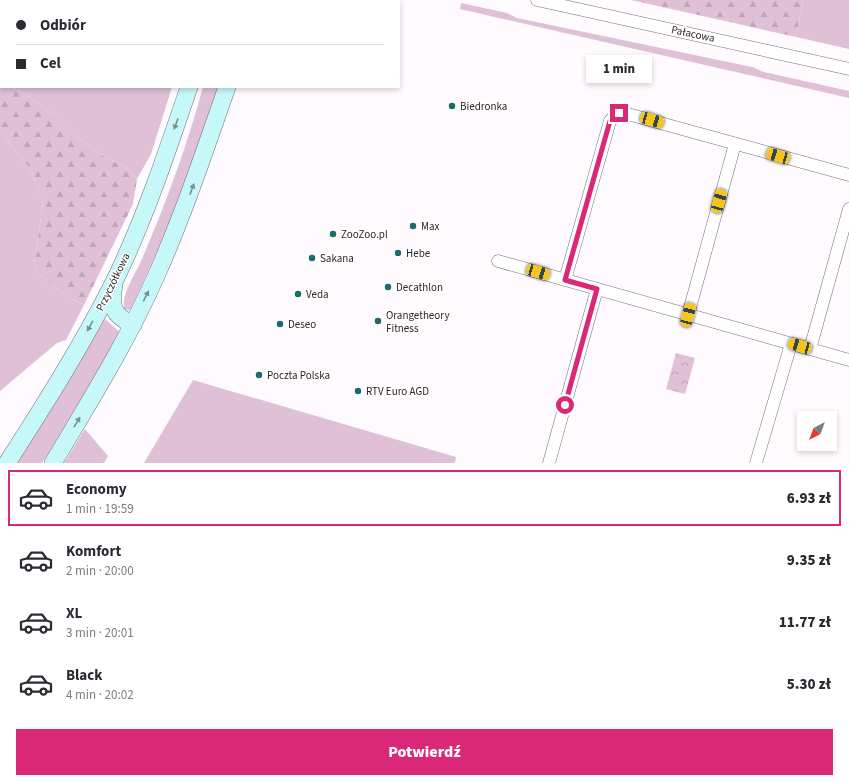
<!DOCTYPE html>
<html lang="pl">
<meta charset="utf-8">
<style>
body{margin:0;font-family:"Source Sans 3",sans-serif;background:#f7f7f7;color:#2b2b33;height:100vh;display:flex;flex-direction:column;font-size:15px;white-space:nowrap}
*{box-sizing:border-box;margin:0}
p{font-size:13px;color:#7c7c81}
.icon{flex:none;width:22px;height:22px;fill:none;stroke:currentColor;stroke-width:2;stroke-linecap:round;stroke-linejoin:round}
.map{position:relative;height:463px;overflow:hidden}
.panel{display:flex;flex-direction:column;background:#fff;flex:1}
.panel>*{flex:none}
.banner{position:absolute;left:0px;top:0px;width:400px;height:88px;box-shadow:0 2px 6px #0003;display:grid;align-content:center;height:88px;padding:0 16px;background:#fff}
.needle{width:26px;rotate:221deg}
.buttons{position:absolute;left:797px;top:411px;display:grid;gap:8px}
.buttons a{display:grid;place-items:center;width:40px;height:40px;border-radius:0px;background:#fff;box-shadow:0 2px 6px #0003;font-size:20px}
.end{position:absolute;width:18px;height:18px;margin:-9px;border:5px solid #db2777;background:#fff;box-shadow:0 0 0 2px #fff}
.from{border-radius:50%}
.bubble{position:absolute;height:28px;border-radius:0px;background:#fff;box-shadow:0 2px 6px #0003;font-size:13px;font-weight:800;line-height:28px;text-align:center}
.car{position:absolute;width:12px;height:24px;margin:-12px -6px;border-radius:5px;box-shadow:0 0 3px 1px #0007;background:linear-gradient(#f5c518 24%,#345 0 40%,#f5c518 0 76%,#345 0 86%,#f5c518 0)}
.banner b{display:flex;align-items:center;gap:14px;height:38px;font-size:15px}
.banner b+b{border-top:1px solid #e1e1e2}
.banner i{width:10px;height:10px;background:#2b2b33}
ul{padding:7px 0 0;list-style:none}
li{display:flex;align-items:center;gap:12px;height:56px;margin:0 8px 6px;padding:0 8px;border:2px solid transparent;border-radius:0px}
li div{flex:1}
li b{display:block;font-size:15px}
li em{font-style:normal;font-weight:800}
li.current{border-color:#db2777}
li>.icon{width:36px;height:36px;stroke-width:1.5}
.action{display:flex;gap:8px;margin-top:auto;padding:8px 16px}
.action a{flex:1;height:46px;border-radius:0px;background:#db2777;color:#fff;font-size:16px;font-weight:800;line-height:46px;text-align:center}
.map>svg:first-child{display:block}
.grass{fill:#dfc0d7}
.forest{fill:url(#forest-firs)}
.park{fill:url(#park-crowns)}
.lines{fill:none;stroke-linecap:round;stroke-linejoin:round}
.stream{stroke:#74c0c1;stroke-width:4.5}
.street-casing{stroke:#776e74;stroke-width:13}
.secondary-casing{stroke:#776e74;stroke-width:18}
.street{stroke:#fff;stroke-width:12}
.secondary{stroke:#c6f8fa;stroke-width:17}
.oneway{fill:#789092}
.route{stroke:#db2777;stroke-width:5}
.poi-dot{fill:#1e6a6c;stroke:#fff;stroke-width:1.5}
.labels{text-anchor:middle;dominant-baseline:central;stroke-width:3;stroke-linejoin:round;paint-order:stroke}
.street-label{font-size:11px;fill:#2b272a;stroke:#fff}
.poi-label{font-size:11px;fill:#2b272a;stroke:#fff;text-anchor:start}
</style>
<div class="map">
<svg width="849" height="463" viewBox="0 0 849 463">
<defs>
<pattern id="forest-firs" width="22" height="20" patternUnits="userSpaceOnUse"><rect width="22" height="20" fill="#dfc0d7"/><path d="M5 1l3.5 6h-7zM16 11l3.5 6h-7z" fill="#c0a5b9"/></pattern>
<pattern id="park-crowns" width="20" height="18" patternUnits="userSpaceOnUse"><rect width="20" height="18" fill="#dfc0d7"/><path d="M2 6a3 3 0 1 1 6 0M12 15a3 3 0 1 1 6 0" fill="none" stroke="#c0a5b9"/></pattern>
</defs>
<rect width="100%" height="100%" fill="#fefafd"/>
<!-- grass -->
<path class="grass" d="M 0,0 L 200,0 L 1,1 L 1,83 Z
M 803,0 L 849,0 L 849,49 L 796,37 Z
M 461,3 L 507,13 L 517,18 L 752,67 L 764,72 L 849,91 L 849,98 L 460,9 Z
M 10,87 L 172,87 L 151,154 L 137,179 L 124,166 L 99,154 L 81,140 L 61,119 L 25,94 Z
M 203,87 L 218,87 C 194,163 165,238 130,310 L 125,309 C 119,298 137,271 142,259 C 166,203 187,146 203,87 Z
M 0,134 L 3,135 L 31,170 L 43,203 L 34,266 C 46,285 65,294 84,305 L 66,340 L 57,343 L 0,391 Z
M 105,319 L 121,333 L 46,457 L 42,463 L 17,463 Z
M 193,380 L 456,457 L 455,463 L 144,463 Z
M 85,429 L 108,456 L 104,463 L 64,463 Z"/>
<!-- forest -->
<path class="forest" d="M 631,0 L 803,0 L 796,37 Z
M 0,83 L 1,87 L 10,87 L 25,94 L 61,119 L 81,140 L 99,154 L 124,166 L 137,179 L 133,204 L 84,305 C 65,294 46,285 34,266 L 43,203 L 31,170 L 3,135 L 0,134 Z"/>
<!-- park -->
<path class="park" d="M 676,353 L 695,358 L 685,394 L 666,389 Z"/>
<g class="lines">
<!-- stream -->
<path class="stream" d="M 17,1 L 18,0
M 0,48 L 1,45"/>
<defs>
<path id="street" d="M 537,0 L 849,69
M 498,261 L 849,360
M 565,280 L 610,121 L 615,115 L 624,113 L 849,175
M 688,315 L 735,144
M 810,349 L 849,209
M 549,463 L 597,289
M 756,463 L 791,344"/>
<path id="secondary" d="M 218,1 L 219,0
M 257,1 L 258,0
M 114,285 C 110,307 113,315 133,325
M 7,463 C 45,404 83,344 115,280 C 145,218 167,152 189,87
M 53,463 C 90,401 128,340 157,274 C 184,213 205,150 227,87"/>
</defs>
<!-- street casing -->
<use href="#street" class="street-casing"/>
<!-- secondary casing -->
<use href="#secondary" class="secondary-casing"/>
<!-- street -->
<use href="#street" class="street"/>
<!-- secondary -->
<use href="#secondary" class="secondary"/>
</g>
<!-- one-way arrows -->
<defs><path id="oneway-solid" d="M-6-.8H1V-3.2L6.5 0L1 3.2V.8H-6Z"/></defs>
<g class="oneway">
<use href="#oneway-solid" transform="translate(176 124) rotate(110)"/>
<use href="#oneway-solid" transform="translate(192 189) rotate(-70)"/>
<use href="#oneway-solid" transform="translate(146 296) rotate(-64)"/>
<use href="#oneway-solid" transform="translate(90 326) rotate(119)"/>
<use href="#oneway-solid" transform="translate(77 422) rotate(-59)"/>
</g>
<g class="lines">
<!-- route -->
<path class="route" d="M 565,405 L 597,289 L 565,280 L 610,121 L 619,113"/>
</g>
<!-- markers -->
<g class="poi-dot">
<circle cx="452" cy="106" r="4"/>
<circle cx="413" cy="226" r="4"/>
<circle cx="333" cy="234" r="4"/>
<circle cx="398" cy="253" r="4"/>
<circle cx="312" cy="258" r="4"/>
<circle cx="388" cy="287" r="4"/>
<circle cx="298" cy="294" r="4"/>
<circle cx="378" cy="321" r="4"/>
<circle cx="280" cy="324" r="4"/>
<circle cx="259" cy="375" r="4"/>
<circle cx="358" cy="391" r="4"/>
</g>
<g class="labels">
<!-- street labels -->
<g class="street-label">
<text transform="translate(693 34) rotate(12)">Pałacowa</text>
<text transform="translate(113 282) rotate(-64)">Przyczółkowa</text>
</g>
<!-- poi labels -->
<g class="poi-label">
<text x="460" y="106">Biedronka</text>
<text x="421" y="226">Max</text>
<text x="341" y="234">ZooZoo.pl</text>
<text x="406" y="253">Hebe</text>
<text x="320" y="258">Sakana</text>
<text x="396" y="287">Decathlon</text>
<text x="306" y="294">Veda</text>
<text x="386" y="315">Orangetheory<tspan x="386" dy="13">Fitness</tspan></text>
<text x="288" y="324">Deseo</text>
<text x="267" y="375">Poczta Polska</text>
<text x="366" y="391">RTV Euro AGD</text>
</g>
</g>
</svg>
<div class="buttons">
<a><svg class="needle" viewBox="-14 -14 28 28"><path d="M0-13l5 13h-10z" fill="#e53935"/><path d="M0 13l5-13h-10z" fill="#7c7c81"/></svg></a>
</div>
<i class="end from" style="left:565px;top:405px"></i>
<i class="end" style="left:619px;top:113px"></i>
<div class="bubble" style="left:586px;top:55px;width:66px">1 min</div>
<i class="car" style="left:652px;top:120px;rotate:106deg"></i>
<i class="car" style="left:778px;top:156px;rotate:286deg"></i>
<i class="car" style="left:719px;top:201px;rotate:16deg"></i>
<i class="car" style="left:538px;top:272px;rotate:106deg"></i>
<i class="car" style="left:688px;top:315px;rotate:15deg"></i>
<i class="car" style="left:800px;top:346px;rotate:286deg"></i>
<div class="banner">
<b><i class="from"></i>Odbiór</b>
<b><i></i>Cel</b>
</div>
</div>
<section class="panel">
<ul>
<li class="current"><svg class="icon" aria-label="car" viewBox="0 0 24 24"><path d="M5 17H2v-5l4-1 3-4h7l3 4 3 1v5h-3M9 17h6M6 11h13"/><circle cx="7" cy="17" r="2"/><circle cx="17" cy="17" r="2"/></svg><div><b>Economy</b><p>1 min · 19:59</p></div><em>6.93 zł</em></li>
<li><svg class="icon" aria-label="car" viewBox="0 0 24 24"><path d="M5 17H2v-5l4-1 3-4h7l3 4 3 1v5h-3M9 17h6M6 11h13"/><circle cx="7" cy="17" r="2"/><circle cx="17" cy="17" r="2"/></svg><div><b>Komfort</b><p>2 min · 20:00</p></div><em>9.35 zł</em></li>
<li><svg class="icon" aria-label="car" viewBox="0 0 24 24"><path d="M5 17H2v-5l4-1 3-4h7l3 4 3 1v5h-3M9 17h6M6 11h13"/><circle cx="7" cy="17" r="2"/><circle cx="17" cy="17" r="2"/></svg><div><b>XL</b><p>3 min · 20:01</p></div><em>11.77 zł</em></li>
<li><svg class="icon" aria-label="car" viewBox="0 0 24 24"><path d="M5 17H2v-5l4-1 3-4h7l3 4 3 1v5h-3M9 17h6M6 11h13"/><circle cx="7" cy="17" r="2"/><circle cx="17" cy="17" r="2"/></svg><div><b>Black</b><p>4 min · 20:02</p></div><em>5.30 zł</em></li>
</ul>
<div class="action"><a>Potwierdź</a></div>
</section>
